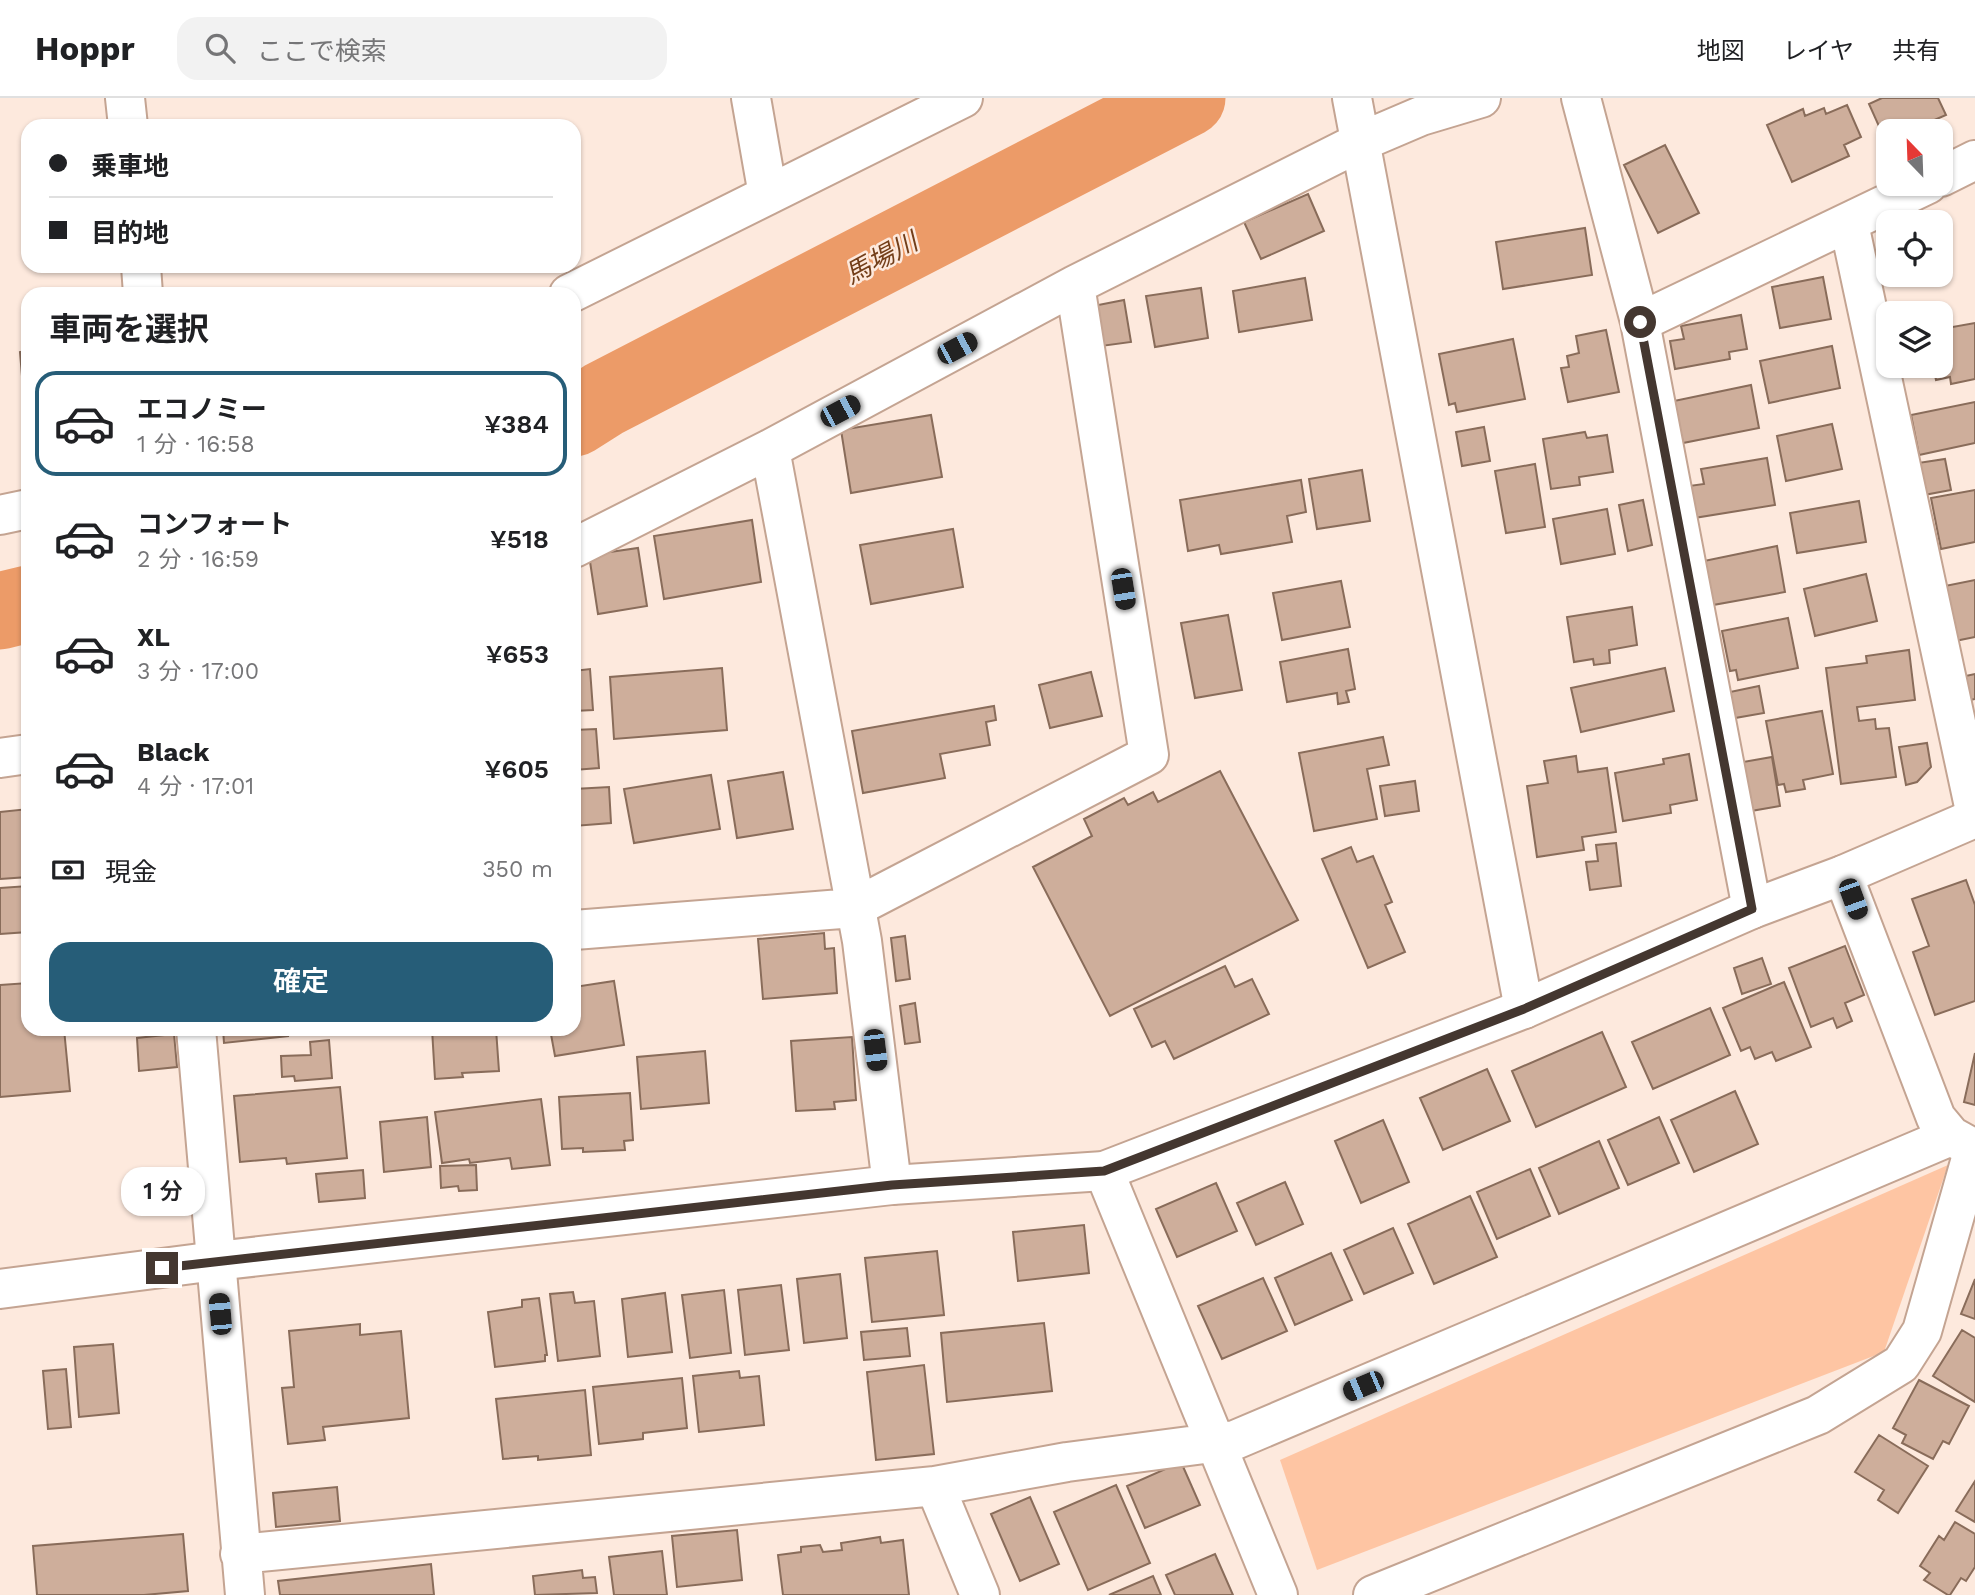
<!DOCTYPE html>
<html lang="ja">
<meta charset="utf-8">
<style>
body{margin:0;font-family:"Work Sans","Noto Sans JP",sans-serif;background:#f2f2f2;color:#202124;height:100vh;display:flex;flex-direction:column;font-size:26px;white-space:nowrap}
*{box-sizing:border-box;margin:0}
p{font-size:23px;color:#757577}
.icon{flex:none;width:38px;height:38px;fill:none;stroke:currentColor;stroke-width:2;stroke-linecap:round;stroke-linejoin:round}
.map{position:relative;flex:1;overflow:hidden}
.side{position:absolute;left:21px;top:189px;width:560px;height:749px;display:flex;flex-direction:column;background:#fff;border-radius:21px;box-shadow:0 2px 5px #0004}
.side>*{flex:none}
.hud{position:absolute;left:21px;top:21px;width:560px;height:154px;border-radius:21px;box-shadow:0 2px 5px #0004;display:grid;align-content:center;height:154px;padding:0 28px;background:#fff}
.needle{width:46px;rotate:337deg}
.tools{position:absolute;left:1876px;top:21px;display:grid;gap:14px}
.tools a{display:grid;place-items:center;width:77px;height:77px;border-radius:14px;background:#fff;box-shadow:0 2px 5px #0004;font-size:35px}
.end{position:absolute;width:32px;height:32px;margin:-16px;border:9px solid #443730;background:#fff;box-shadow:0 0 0 4px #fff}
.from{border-radius:50%}
.bubble{position:absolute;height:49px;border-radius:21px;background:#fff;box-shadow:0 2px 5px #0004;font-size:23px;font-weight:600;line-height:49px;text-align:center}
.car{position:absolute;width:21px;height:42px;margin:-21px -10px;border-radius:9px;box-shadow:0 0 5px 2px #0007;background:linear-gradient(#222 24%,#8ab4d8 0 40%,#222 0 76%,#8ab4d8 0 86%,#222 0)}
.hud b{display:flex;align-items:center;gap:24px;height:66px;font-size:26px}
.hud b+b{border-top:2px solid #e0e0e0}
.hud i{width:18px;height:18px;background:#202124}
ul{padding:0;list-style:none}
li{display:flex;align-items:center;gap:21px;height:105px;margin:0 14px 10px;padding:0 14px;border:4px solid transparent;border-radius:21px}
li div{flex:1}
li b{display:block;font-size:26px}
li em{font-style:normal;font-weight:600}
li.active{border-color:#265d78}
li>.icon{width:63px;height:63px;stroke-width:1.5}
h2{padding:0 28px;font-size:32px;line-height:84px}
.pay{display:flex;align-items:center;gap:18px;height:77px;padding:0 28px;font-size:26px}
.pay p{margin-inline-start:auto}
.button{display:flex;gap:14px;margin-top:auto;padding:14px 28px}
.button a{flex:1;height:80px;border-radius:21px;background:#265d78;color:#fff;font-size:28px;font-weight:600;line-height:80px;text-align:center}
header{display:flex;align-items:center;gap:42px;box-sizing:border-box;height:98px;padding:0 35px;background:#fff;border-bottom:2px solid #e0e0e0}
header strong{font-size:33px}
nav{display:flex;gap:38px;margin-inline-start:auto;font-size:24px}
.search{width:490px;height:63px;background:#f2f2f2;display:flex;align-items:center;gap:18px;box-sizing:border-box;padding:0 24px;border-radius:21px;color:#757577;font-size:26px}
.map>svg:first-child{display:block}
.green{fill:#fec5a3}
.lines{fill:none;stroke-linecap:round;stroke-linejoin:round}
.river{stroke:#ec9b68;stroke-width:77}
.building{fill:#ceae9b;stroke:#896c5a;stroke-width:2}
.minor-casing{stroke:#c4a492;stroke-width:42}
.tertiary-casing{stroke:#c4a492;stroke-width:42}
.minor{stroke:#fff;stroke-width:38}
.tertiary{stroke:#fff;stroke-width:38}
.route{stroke:#443730;stroke-width:9}
.labels{text-anchor:middle;dominant-baseline:central;stroke-width:5;stroke-linejoin:round;paint-order:stroke}
.water-label{font-size:26px;font-style:italic;fill:#733e19;stroke:#fde9dd}
</style>
<header>
<strong>Hoppr</strong>
<div class="search"><svg class="icon" aria-label="search" viewBox="0 0 24 24"><circle cx="10" cy="10" r="6"/><path d="M15 15l6 6"/></svg>ここで検索</div>
<nav><a>地図</a><a>レイヤ</a><a>共有</a></nav>
</header>
<div class="map">
<svg width="1975" height="1497" viewBox="0 0 1975 1497">
<rect width="100%" height="100%" fill="#fde9dd"/>
<!-- green -->
<path class="green" d="M 1948,1067 L 1884,1254 L 1317,1472 L 1280,1362 Z"/>
<g class="lines">
<!-- river -->
<path class="river" d="M 574,320 L 604,301 L 1187,0
M 0,513 L 28,506"/>
</g>
<!-- building -->
<path class="building" d="M 1882,0 L 1938,0 L 1946,17 L 1909,33 L 1888,33 L 1888,43 L 1886,44 L 1869,6 Z
M 1847,7 L 1861,39 L 1844,47 L 1849,58 L 1792,84 L 1767,27 L 1803,11 L 1805,18 L 1824,10 L 1826,16 Z
M 1665,47 L 1699,115 L 1658,135 L 1624,67 Z
M 1308,96 L 1324,133 L 1261,161 L 1244,124 Z
M 1585,130 L 1592,177 L 1503,191 L 1496,144 Z
M 1823,179 L 1831,221 L 1780,230 L 1772,189 Z
M 1305,180 L 1312,222 L 1239,234 L 1233,193 Z
M 1201,190 L 1208,240 L 1155,249 L 1146,198 Z
M 1124,202 L 1131,244 L 1094,249 L 1088,209 Z
M 1741,217 L 1747,251 L 1729,254 L 1730,261 L 1675,271 L 1670,243 L 1684,241 L 1681,228 Z
M 1975,225 L 1975,281 L 1951,286 L 1950,279 L 1936,282 L 1933,268 L 1910,273 L 1909,268 L 1941,268 L 1941,231 Z
M 1606,232 L 1619,294 L 1568,304 L 1561,270 L 1569,269 L 1567,258 L 1579,255 L 1576,238 Z
M 1513,241 L 1525,301 L 1457,314 L 1455,305 L 1449,307 L 1439,256 Z
M 1832,248 L 1840,290 L 1769,305 L 1760,263 Z
M 28,253 L 28,314 L 25,314 L 20,254 Z
M 1751,287 L 1759,330 L 1683,345 L 1674,303 Z
M 1975,304 L 1975,345 L 1919,357 L 1911,317 Z
M 931,317 L 942,379 L 851,395 L 841,332 Z
M 1832,326 L 1842,371 L 1786,383 L 1777,338 Z
M 1484,329 L 1490,363 L 1462,368 L 1456,334 Z
M 1585,334 L 1587,340 L 1607,337 L 1613,374 L 1579,379 L 1580,387 L 1551,391 L 1543,341 Z
M 1767,360 L 1775,407 L 1694,420 L 1689,388 L 1704,386 L 1701,371 Z
M 1945,361 L 1951,392 L 1924,397 L 1918,365 Z
M 1535,366 L 1545,429 L 1506,435 L 1495,373 Z
M 1362,372 L 1370,423 L 1317,431 L 1309,381 Z
M 1301,382 L 1306,414 L 1287,418 L 1292,444 L 1221,456 L 1219,447 L 1188,453 L 1180,402 Z
M 1975,392 L 1975,444 L 1941,451 L 1931,400 Z
M 1643,402 L 1652,447 L 1628,453 L 1619,407 Z
M 1859,403 L 1866,444 L 1797,455 L 1790,415 Z
M 1607,411 L 1615,456 L 1561,466 L 1553,421 Z
M 752,422 L 761,484 L 664,501 L 654,438 Z
M 953,431 L 963,489 L 871,506 L 860,447 Z
M 1777,448 L 1785,494 L 1713,507 L 1704,463 Z
M 638,450 L 647,508 L 598,516 L 589,457 Z
M 1866,476 L 1877,523 L 1815,538 L 1804,491 Z
M 1975,482 L 1975,539 L 1955,543 L 1945,488 Z
M 1341,483 L 1350,529 L 1282,542 L 1273,495 Z
M 1632,509 L 1637,547 L 1609,552 L 1610,565 L 1594,567 L 1593,561 L 1574,564 L 1567,519 Z
M 1228,517 L 1242,592 L 1195,600 L 1181,525 Z
M 1788,520 L 1798,570 L 1738,582 L 1736,572 L 1730,573 L 1722,533 Z
M 1348,551 L 1355,591 L 1346,593 L 1349,604 L 1338,606 L 1337,595 L 1287,604 L 1280,564 Z
M 1909,552 L 1915,602 L 1857,609 L 1859,623 L 1875,621 L 1876,631 L 1889,630 L 1896,679 L 1841,686 L 1826,570 L 1867,565 L 1866,558 Z
M 722,570 L 727,632 L 614,641 L 610,579 Z
M 1665,570 L 1674,613 L 1581,634 L 1571,590 Z
M 590,571 L 593,612 L 574,613 L 574,573 Z
M 1091,574 L 1102,618 L 1050,630 L 1039,587 Z
M 1975,576 L 1975,601 L 1965,603 L 1961,579 Z
M 1759,588 L 1764,615 L 1735,620 L 1730,594 Z
M 994,608 L 996,622 L 986,624 L 990,647 L 940,656 L 945,680 L 863,695 L 852,633 Z
M 1822,613 L 1833,676 L 1803,682 L 1805,691 L 1786,694 L 1784,686 L 1778,687 L 1766,623 Z
M 596,631 L 599,670 L 574,672 L 574,632 Z
M 1383,639 L 1389,667 L 1367,671 L 1377,721 L 1314,733 L 1299,655 Z
M 1927,645 L 1931,669 L 1917,684 L 1906,687 L 1899,649 Z
M 1689,656 L 1697,702 L 1670,707 L 1671,715 L 1623,723 L 1615,675 L 1664,666 L 1663,661 Z
M 1576,658 L 1578,674 L 1607,670 L 1616,734 L 1582,739 L 1584,752 L 1537,759 L 1527,688 L 1548,685 L 1544,663 Z
M 1772,659 L 1780,708 L 1751,713 L 1743,664 Z
M 1220,673 L 1298,822 L 1110,918 L 1033,769 L 1092,738 L 1084,721 L 1124,700 L 1128,707 L 1153,694 L 1158,704 Z
M 783,674 L 793,731 L 737,740 L 728,683 Z
M 711,677 L 720,731 L 634,745 L 624,691 Z
M 1415,683 L 1419,713 L 1385,718 L 1380,688 Z
M 609,689 L 611,725 L 574,728 L 574,691 Z
M 28,711 L 28,779 L 0,781 L 0,714 Z
M 1616,745 L 1621,788 L 1590,792 L 1586,764 L 1598,763 L 1596,747 Z
M 1351,749 L 1357,764 L 1373,758 L 1392,804 L 1385,807 L 1405,854 L 1368,870 L 1322,761 Z
M 1966,782 L 1975,807 L 1975,903 L 1935,917 L 1913,854 L 1929,848 L 1912,801 Z
M 28,788 L 28,834 L 0,836 L 0,790 Z
M 824,835 L 825,851 L 834,850 L 837,895 L 763,901 L 758,841 Z
M 905,838 L 910,881 L 896,883 L 891,840 Z
M 1845,848 L 1864,897 L 1845,905 L 1852,923 L 1837,930 L 1833,920 L 1811,929 L 1789,870 Z
M 1762,860 L 1771,886 L 1742,896 L 1734,870 Z
M 1225,868 L 1235,889 L 1252,881 L 1269,916 L 1174,961 L 1165,943 L 1152,949 L 1134,911 Z
M 614,883 L 624,947 L 555,958 L 550,931 L 574,931 L 574,889 Z
M 1784,884 L 1811,949 L 1776,963 L 1772,954 L 1755,961 L 1750,949 L 1741,953 L 1723,910 Z
M 28,885 L 28,931 L 64,931 L 70,993 L 0,999 L 0,887 Z
M 915,905 L 920,944 L 905,946 L 900,908 Z
M 1710,910 L 1730,957 L 1653,991 L 1632,944 Z
M 223,931 L 300,931 L 287,932 L 288,938 L 224,945 Z
M 432,931 L 496,931 L 499,973 L 462,975 L 463,979 L 435,981 Z
M 1602,934 L 1626,989 L 1536,1029 L 1512,973 Z
M 174,936 L 177,969 L 139,973 L 137,940 Z
M 852,939 L 856,1002 L 834,1004 L 835,1011 L 796,1013 L 791,943 Z
M 329,942 L 332,980 L 295,983 L 294,978 L 282,979 L 281,958 L 311,957 L 310,944 Z
M 705,953 L 709,1005 L 641,1011 L 637,959 Z
M 1975,955 L 1975,1007 L 1964,1004 Z
M 1487,971 L 1510,1023 L 1443,1052 L 1420,1000 Z
M 340,989 L 347,1060 L 287,1066 L 286,1060 L 240,1064 L 234,998 Z
M 1735,993 L 1758,1046 L 1694,1074 L 1671,1022 Z
M 630,995 L 633,1042 L 624,1043 L 625,1052 L 583,1054 L 583,1050 L 562,1051 L 559,999 Z
M 541,1001 L 550,1067 L 512,1071 L 510,1060 L 470,1065 L 469,1061 L 442,1065 L 435,1014 Z
M 427,1019 L 431,1069 L 384,1074 L 380,1024 Z
M 1659,1019 L 1679,1065 L 1628,1087 L 1608,1042 Z
M 1383,1022 L 1409,1084 L 1361,1105 L 1335,1043 Z
M 1599,1043 L 1619,1090 L 1559,1116 L 1539,1070 Z
M 476,1067 L 477,1092 L 459,1093 L 458,1088 L 441,1090 L 440,1068 Z
M 1530,1071 L 1550,1118 L 1497,1141 L 1477,1094 Z
M 363,1072 L 365,1100 L 319,1104 L 316,1076 Z
M 1285,1084 L 1303,1126 L 1256,1147 L 1237,1105 Z
M 1216,1085 L 1237,1133 L 1177,1159 L 1156,1111 Z
M 1470,1098 L 1497,1159 L 1434,1186 L 1408,1126 Z
M 1084,1127 L 1089,1175 L 1018,1183 L 1013,1134 Z
M 1393,1130 L 1413,1175 L 1364,1196 L 1344,1152 Z
M 937,1153 L 944,1217 L 872,1224 L 865,1160 Z
M 1331,1155 L 1352,1202 L 1295,1227 L 1275,1180 Z
M 840,1176 L 847,1240 L 804,1245 L 797,1181 Z
M 1263,1180 L 1287,1233 L 1222,1261 L 1198,1208 Z
M 1975,1181 L 1975,1221 L 1961,1216 Z
M 781,1187 L 789,1252 L 745,1257 L 738,1192 Z
M 724,1192 L 731,1255 L 690,1260 L 682,1197 Z
M 573,1194 L 575,1205 L 594,1203 L 600,1258 L 558,1263 L 550,1196 Z
M 665,1195 L 672,1254 L 628,1259 L 622,1201 Z
M 539,1200 L 547,1257 L 545,1257 L 545,1263 L 495,1269 L 488,1214 L 522,1209 L 522,1202 Z
M 1044,1225 L 1052,1293 L 947,1304 L 941,1235 Z
M 360,1226 L 360,1237 L 401,1233 L 409,1320 L 323,1329 L 325,1342 L 288,1346 L 282,1290 L 294,1289 L 289,1233 Z
M 907,1230 L 910,1258 L 864,1262 L 861,1234 Z
M 1962,1232 L 1975,1240 L 1975,1304 L 1933,1278 Z
M 113,1246 L 119,1315 L 79,1319 L 74,1249 Z
M 924,1267 L 934,1356 L 876,1362 L 867,1274 Z
M 66,1271 L 71,1329 L 48,1331 L 43,1273 Z
M 739,1273 L 740,1280 L 759,1278 L 764,1327 L 699,1334 L 693,1278 Z
M 682,1280 L 687,1330 L 643,1335 L 643,1341 L 599,1346 L 593,1289 Z
M 1919,1282 L 1969,1308 L 1949,1346 L 1943,1343 L 1933,1361 L 1902,1345 L 1906,1337 L 1893,1330 Z
M 585,1292 L 591,1357 L 538,1362 L 538,1358 L 503,1361 L 496,1301 Z
M 1879,1337 L 1928,1368 L 1898,1415 L 1878,1402 L 1884,1392 L 1855,1374 Z
M 1181,1364 L 1200,1407 L 1145,1430 L 1127,1388 Z
M 1975,1383 L 1975,1424 L 1956,1413 Z
M 1116,1387 L 1150,1465 L 1088,1492 L 1054,1414 Z
M 337,1389 L 340,1423 L 276,1429 L 273,1395 Z
M 1030,1399 L 1059,1466 L 1020,1483 L 991,1416 Z
M 1955,1424 L 1975,1436 L 1975,1469 L 1966,1483 L 1961,1480 L 1950,1497 L 1948,1497 L 1924,1482 L 1930,1475 L 1920,1468 L 1939,1438 L 1944,1442 Z
M 737,1432 L 742,1482 L 677,1489 L 672,1438 Z
M 183,1436 L 188,1493 L 144,1497 L 37,1497 L 33,1448 Z
M 880,1439 L 881,1445 L 903,1442 L 909,1497 L 783,1497 L 778,1457 L 801,1454 L 801,1449 L 820,1447 L 823,1454 L 842,1452 L 841,1445 Z
M 662,1453 L 667,1497 L 614,1497 L 609,1459 Z
M 1215,1456 L 1233,1497 L 1175,1497 L 1166,1477 Z
M 431,1466 L 434,1497 L 280,1497 L 278,1483 Z
M 582,1472 L 583,1480 L 595,1479 L 597,1495 L 535,1497 L 533,1478 Z
M 1153,1478 L 1161,1497 L 1109,1497 Z"/>
<g class="lines">
<defs>
<path id="minor" d="M 125,0 L 128,28
M 751,0 L 768,97
M 1352,0 L 1524,911
M 1581,0 L 1640,224 L 1752,811
M 1941,79 L 1975,62
M 1849,126 L 1975,713
M 141,168 L 143,196
M 569,196 L 963,0
M 1640,224 L 1928,86
M 770,351 L 862,843 L 892,1087
M 0,417 L 28,411
M 574,450 L 770,351 L 1075,187 L 1360,44 L 1421,18 L 1481,0
M 0,660 L 28,656
M 1843,777 L 1936,1020 L 1951,1038 L 1973,1050
M 574,832 L 854,810 L 1149,657 L 1075,187
M 196,931 L 245,1497
M 1104,1073 L 1278,1497
M 935,1388 L 980,1497
M 240,1456 L 935,1388 L 1067,1364 L 1235,1342 L 1951,1038
M 1373,1497 L 1818,1317 L 1901,1266 L 1922,1233 L 1974,1050"/>
<path id="tertiary" d="M 0,1191 L 216,1163 L 892,1087 L 1104,1073 L 1524,911 L 1752,811 L 1843,777 L 1975,720"/>
</defs>
<!-- minor casing -->
<use href="#minor" class="minor-casing"/>
<!-- tertiary casing -->
<use href="#tertiary" class="tertiary-casing"/>
<!-- minor -->
<use href="#minor" class="minor"/>
<!-- tertiary -->
<use href="#tertiary" class="tertiary"/>
</g>
<g class="lines">
<!-- route -->
<path class="route" d="M 162,1170 L 892,1087 L 1104,1073 L 1524,911 L 1752,811 L 1640,224"/>
</g>
<g class="labels">
<!-- water labels -->
<g class="water-label">
<text transform="translate(881 160) rotate(-28)">馬場川</text>
</g>
</g>
</svg>
<div class="tools">
<a><svg class="needle" viewBox="-14 -14 28 28"><path d="M0-13l5 13h-10z" fill="#e53935"/><path d="M0 13l5-13h-10z" fill="#757577"/></svg></a>
<a><svg class="icon" aria-label="locate" viewBox="0 0 24 24"><circle cx="12" cy="12" r="6"/><path d="M12 2v4M12 18v4M2 12h4M18 12h4"/></svg></a>
<a><svg class="icon" aria-label="layers" viewBox="0 0 24 24"><path d="M12 4l9 5-9 5-9-5zM3 14l9 5 9-5"/></svg></a>
</div>
<i class="end from" style="left:1640px;top:224px"></i>
<i class="end" style="left:162px;top:1170px"></i>
<div class="bubble" style="left:121px;top:1069px;width:84px">1 分</div>
<i class="car" style="left:957px;top:250px;rotate:62deg"></i>
<i class="car" style="left:840px;top:313px;rotate:62deg"></i>
<i class="car" style="left:1123px;top:491px;rotate:171deg"></i>
<i class="car" style="left:1853px;top:801px;rotate:160deg"></i>
<i class="car" style="left:875px;top:952px;rotate:173deg"></i>
<i class="car" style="left:220px;top:1216px;rotate:355deg"></i>
<i class="car" style="left:1363px;top:1288px;rotate:247deg"></i>
<div class="hud">
<b><i class="from"></i>乗車地</b>
<b><i></i>目的地</b>
</div>
<section class="side">
<h2>車両を選択</h2>
<ul>
<li class="active"><svg class="icon" aria-label="car" viewBox="0 0 24 24"><path d="M5 17H2v-5l4-1 3-4h7l3 4 3 1v5h-3M9 17h6M6 11h13"/><circle cx="7" cy="17" r="2"/><circle cx="17" cy="17" r="2"/></svg><div><b>エコノミー</b><p>1 分 · 16:58</p></div><em>¥384</em></li>
<li><svg class="icon" aria-label="car" viewBox="0 0 24 24"><path d="M5 17H2v-5l4-1 3-4h7l3 4 3 1v5h-3M9 17h6M6 11h13"/><circle cx="7" cy="17" r="2"/><circle cx="17" cy="17" r="2"/></svg><div><b>コンフォート</b><p>2 分 · 16:59</p></div><em>¥518</em></li>
<li><svg class="icon" aria-label="car" viewBox="0 0 24 24"><path d="M5 17H2v-5l4-1 3-4h7l3 4 3 1v5h-3M9 17h6M6 11h13"/><circle cx="7" cy="17" r="2"/><circle cx="17" cy="17" r="2"/></svg><div><b>XL</b><p>3 分 · 17:00</p></div><em>¥653</em></li>
<li><svg class="icon" aria-label="car" viewBox="0 0 24 24"><path d="M5 17H2v-5l4-1 3-4h7l3 4 3 1v5h-3M9 17h6M6 11h13"/><circle cx="7" cy="17" r="2"/><circle cx="17" cy="17" r="2"/></svg><div><b>Black</b><p>4 分 · 17:01</p></div><em>¥605</em></li>
</ul>
<div class="pay"><svg class="icon" aria-label="cash" viewBox="0 0 24 24"><path d="M3 7h18v10H3z"/><circle cx="12" cy="12" r="2"/></svg>現金<p>350 m</p></div>
<div class="button"><a>確定</a></div>
</section>
</div>
